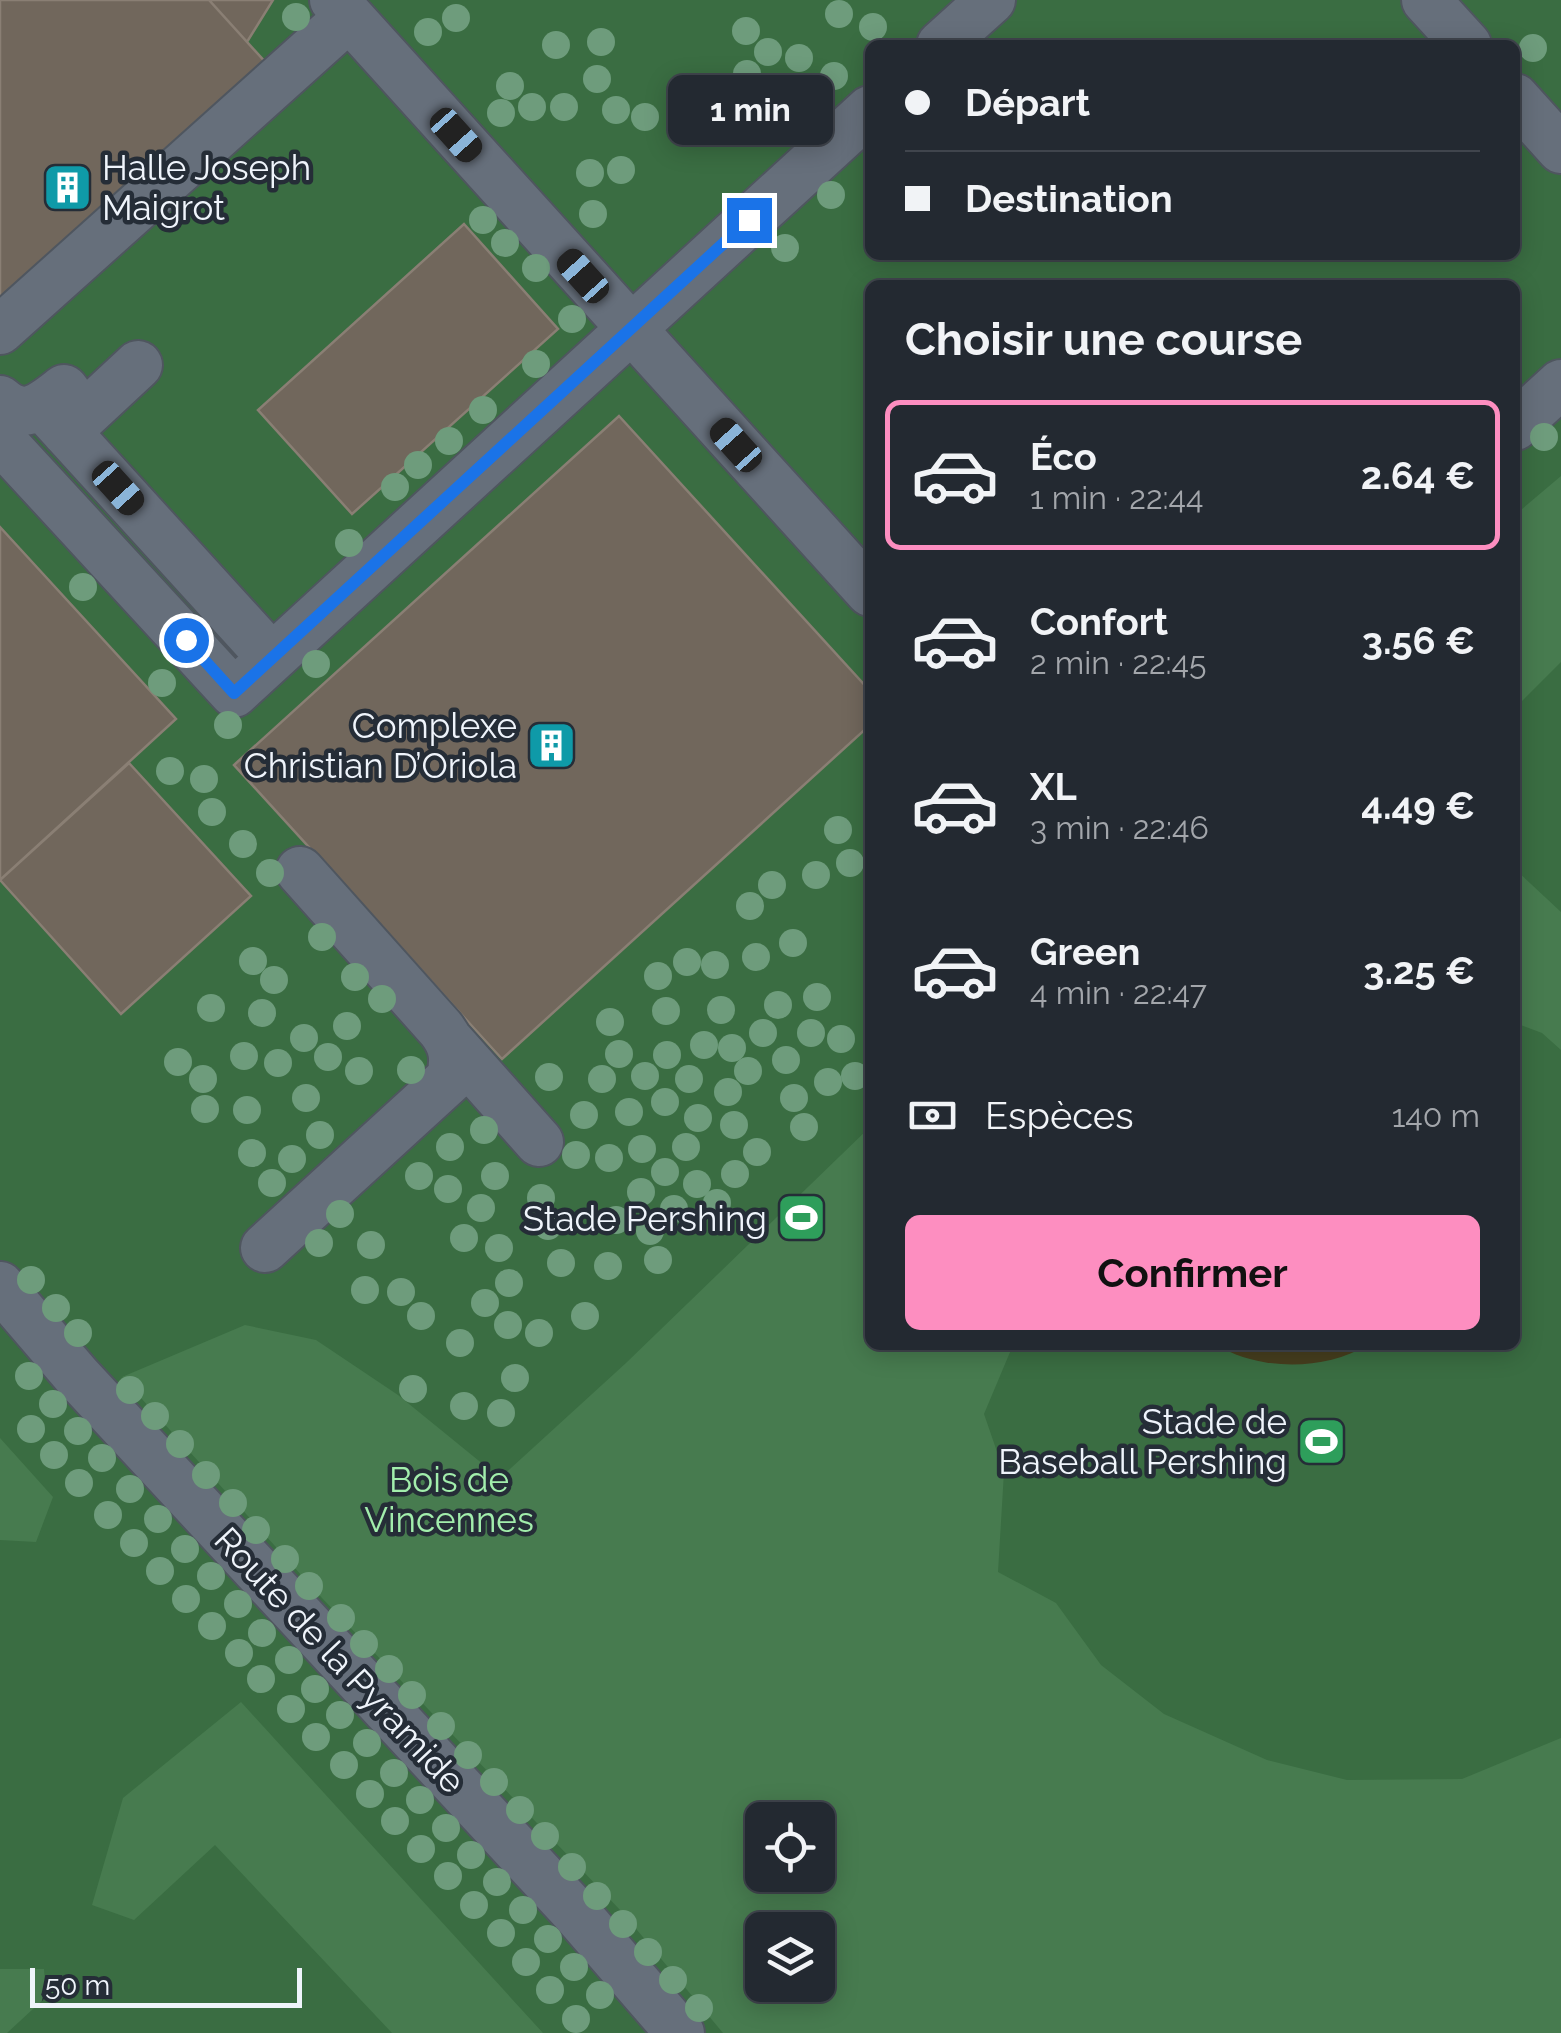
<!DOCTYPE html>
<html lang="fr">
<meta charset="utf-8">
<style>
body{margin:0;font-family:Raleway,sans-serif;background:#2b3139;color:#f1f3f6;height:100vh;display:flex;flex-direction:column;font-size:38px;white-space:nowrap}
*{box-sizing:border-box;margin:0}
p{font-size:32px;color:#a3a6ab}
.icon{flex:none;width:55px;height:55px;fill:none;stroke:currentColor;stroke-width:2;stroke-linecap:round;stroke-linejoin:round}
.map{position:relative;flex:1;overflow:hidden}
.panel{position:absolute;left:865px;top:280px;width:655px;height:1070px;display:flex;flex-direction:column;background:#232931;border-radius:15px;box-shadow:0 5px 25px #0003,0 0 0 2px #40454d}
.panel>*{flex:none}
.banner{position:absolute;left:865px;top:40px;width:655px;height:220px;border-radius:15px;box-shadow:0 5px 25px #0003,0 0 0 2px #40454d;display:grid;align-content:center;height:220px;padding:0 40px;background:#232931}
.tools{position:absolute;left:745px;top:1802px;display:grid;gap:20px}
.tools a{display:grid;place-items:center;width:90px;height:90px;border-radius:15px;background:#232931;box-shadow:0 5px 25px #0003,0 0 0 2px #40454d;font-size:50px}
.scale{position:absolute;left:30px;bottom:25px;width:272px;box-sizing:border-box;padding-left:10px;border:5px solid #eff4fb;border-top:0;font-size:28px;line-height:35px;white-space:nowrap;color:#eff4fb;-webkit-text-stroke:8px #252d37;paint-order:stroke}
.end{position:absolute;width:45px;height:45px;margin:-22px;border:12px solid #1a73e8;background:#fff;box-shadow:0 0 0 5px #fff}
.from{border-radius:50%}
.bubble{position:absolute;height:70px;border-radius:15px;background:#232931;box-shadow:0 5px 25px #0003,0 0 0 2px #40454d;font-size:32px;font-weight:700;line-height:70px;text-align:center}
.car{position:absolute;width:30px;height:60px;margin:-30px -15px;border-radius:12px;box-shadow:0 0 8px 2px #0007;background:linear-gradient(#222 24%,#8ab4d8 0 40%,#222 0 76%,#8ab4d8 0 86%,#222 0)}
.banner b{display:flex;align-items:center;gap:35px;height:95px;font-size:38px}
.banner b+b{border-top:2px solid #40454d}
.banner i{width:25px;height:25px;background:#f1f3f6}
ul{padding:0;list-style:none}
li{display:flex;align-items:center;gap:30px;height:150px;margin:0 20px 15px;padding:0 20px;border:5px solid transparent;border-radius:15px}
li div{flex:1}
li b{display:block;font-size:38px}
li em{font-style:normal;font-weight:700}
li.active{border-color:#fd8ec0}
li>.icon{width:90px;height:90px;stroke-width:1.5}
h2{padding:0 40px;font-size:45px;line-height:120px}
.pay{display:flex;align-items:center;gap:25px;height:110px;padding:0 40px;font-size:38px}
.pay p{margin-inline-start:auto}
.cta{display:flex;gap:20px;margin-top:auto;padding:20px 40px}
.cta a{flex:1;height:115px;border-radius:15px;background:#fd8ec0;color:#111;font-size:40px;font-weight:700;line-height:115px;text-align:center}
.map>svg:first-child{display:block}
.green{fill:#3a6d42;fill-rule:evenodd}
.forest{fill:#477b4f;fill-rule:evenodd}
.sand{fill:#463e1e}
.building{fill:#71675c;stroke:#8a7f74;stroke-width:2.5}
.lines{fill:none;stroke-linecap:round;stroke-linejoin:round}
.minor-casing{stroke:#4f565f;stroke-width:52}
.minor{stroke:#666f7b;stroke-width:48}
.tree{fill:#6e9c7c}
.route{stroke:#1a73e8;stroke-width:12}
.labels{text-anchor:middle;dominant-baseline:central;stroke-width:9;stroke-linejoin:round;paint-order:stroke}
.poi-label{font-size:35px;fill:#eff4fb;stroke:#252d37;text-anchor:end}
.park-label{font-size:35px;fill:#a2eeac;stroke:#252d37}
.street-label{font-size:35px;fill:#eff4fb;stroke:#252d37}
</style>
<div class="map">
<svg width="1561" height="2033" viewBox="0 0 1561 2033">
<rect width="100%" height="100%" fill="#2f3741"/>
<!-- green -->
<path class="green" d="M 0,0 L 1561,0 L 1561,2033 L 0,2033 ZM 870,45 L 1515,45 L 1515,255 L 870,255 ZM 870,285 L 1515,285 L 1515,1345 L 870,1345 ZM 762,1820 L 818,1820 L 818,1875 L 762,1875 ZM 762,1930 L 818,1930 L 818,1985 L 762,1985 Z"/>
<!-- forest -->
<path class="forest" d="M 1561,476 L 1561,662 L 1515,708 L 1515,515 Z
M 1515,869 L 1561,912 L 1561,1050 L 1542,1033 L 1515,1023 Z
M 870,1127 L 870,1345 L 1013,1345 L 984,1414 L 1004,1472 L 998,1572 L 1056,1603 L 1101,1665 L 1164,1714 L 1267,1760 L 1347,1780 L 1462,1779 L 1561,1738 L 1561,2033 L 723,2033 L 622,1912 L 322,1598 L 122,1377 L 245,1325 L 316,1340 L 398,1395 L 500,1478 L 626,1363 ZM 762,1820 L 818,1820 L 818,1875 L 762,1875 ZM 762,1930 L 818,1930 L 818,1985 L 762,1985 Z
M 0,1438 L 53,1497 L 36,1542 L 0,1540 Z
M 241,1702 L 543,2033 L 392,2033 L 215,1845 L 134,1920 L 92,1905 L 123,1798 Z
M 0,1969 L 44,1969 L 46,1997 L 7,2033 L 0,2033 Z"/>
<!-- sand -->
<path class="sand" d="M 1216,1345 L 1368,1345 C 1323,1371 1261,1371 1216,1345 Z"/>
<!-- building -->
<path class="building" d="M 0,0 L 209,0 L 268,65 L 0,310 Z
M 209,0 L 273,0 L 247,42 Z
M 464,224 L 558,329 L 352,514 L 258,410 Z
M 619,416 L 870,691 L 870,725 L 502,1059 L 234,765 Z
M 0,527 L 176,719 L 0,880 Z
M 129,763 L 251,896 L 121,1014 L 0,880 Z"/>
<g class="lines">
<defs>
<path id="minor" d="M 334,0 L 870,592
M 1426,0 L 1467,45
M 941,45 L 991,0
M 1515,98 L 1561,149
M 0,330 L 349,17
M 0,400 C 25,422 42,406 64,389 L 70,397 L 50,414 L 272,658
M 1515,426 L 1561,384
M 66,432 L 138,365
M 0,439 L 234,693 L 870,110
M 450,1042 L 539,1142
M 265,1248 L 451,1078 C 455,1058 454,1046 441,1029 L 300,871
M 0,1286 L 77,1376 L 576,1913 L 680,2033"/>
</defs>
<!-- minor casing -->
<use href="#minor" class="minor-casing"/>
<!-- minor -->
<use href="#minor" class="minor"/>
</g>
<!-- trees -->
<g class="tree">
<circle cx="839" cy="14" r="14"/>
<circle cx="296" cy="17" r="14"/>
<circle cx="456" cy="18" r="14"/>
<circle cx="873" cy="27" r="14"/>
<circle cx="746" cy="31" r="14"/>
<circle cx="428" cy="32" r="14"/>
<circle cx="601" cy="42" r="14"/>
<circle cx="556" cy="45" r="14"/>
<circle cx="1533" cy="48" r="14"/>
<circle cx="768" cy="52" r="14"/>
<circle cx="799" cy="58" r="14"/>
<circle cx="747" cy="74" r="14"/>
<circle cx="834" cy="76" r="14"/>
<circle cx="597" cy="79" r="14"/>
<circle cx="510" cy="86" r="14"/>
<circle cx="773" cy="105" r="14"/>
<circle cx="532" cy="107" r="14"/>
<circle cx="564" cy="107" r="14"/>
<circle cx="616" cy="110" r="14"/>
<circle cx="501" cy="113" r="14"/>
<circle cx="645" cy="117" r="14"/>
<circle cx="621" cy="170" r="14"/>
<circle cx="590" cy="173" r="14"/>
<circle cx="831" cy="195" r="14"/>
<circle cx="593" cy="214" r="14"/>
<circle cx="483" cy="220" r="14"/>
<circle cx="505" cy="243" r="14"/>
<circle cx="785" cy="248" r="14"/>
<circle cx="536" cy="268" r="14"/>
<circle cx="572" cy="319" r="14"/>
<circle cx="536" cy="364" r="14"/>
<circle cx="483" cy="410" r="14"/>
<circle cx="1544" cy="437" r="14"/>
<circle cx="449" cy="441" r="14"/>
<circle cx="418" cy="465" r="14"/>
<circle cx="395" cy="487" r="14"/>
<circle cx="349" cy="543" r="14"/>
<circle cx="83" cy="587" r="14"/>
<circle cx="316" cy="664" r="14"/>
<circle cx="162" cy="683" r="14"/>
<circle cx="228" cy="725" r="14"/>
<circle cx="170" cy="771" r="14"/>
<circle cx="204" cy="779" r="14"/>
<circle cx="212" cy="812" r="14"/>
<circle cx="838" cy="830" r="14"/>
<circle cx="243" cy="844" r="14"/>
<circle cx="850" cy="863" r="14"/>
<circle cx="270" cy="873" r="14"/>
<circle cx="816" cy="875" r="14"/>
<circle cx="772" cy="885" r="14"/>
<circle cx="750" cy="906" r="14"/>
<circle cx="322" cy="937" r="14"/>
<circle cx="793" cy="943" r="14"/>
<circle cx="756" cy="957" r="14"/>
<circle cx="253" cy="961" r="14"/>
<circle cx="687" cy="962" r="14"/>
<circle cx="715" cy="965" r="14"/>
<circle cx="658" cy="976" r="14"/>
<circle cx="355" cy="977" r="14"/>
<circle cx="274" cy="980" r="14"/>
<circle cx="817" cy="997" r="14"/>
<circle cx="382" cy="999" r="14"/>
<circle cx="778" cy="1005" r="14"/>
<circle cx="211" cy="1008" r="14"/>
<circle cx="721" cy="1010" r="14"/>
<circle cx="666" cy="1011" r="14"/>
<circle cx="262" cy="1013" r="14"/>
<circle cx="610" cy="1022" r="14"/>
<circle cx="347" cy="1026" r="14"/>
<circle cx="763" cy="1033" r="14"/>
<circle cx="811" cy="1033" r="14"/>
<circle cx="304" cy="1038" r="14"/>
<circle cx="841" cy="1039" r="14"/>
<circle cx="704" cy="1045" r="14"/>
<circle cx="732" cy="1048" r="14"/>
<circle cx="619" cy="1054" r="14"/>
<circle cx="667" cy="1055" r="14"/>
<circle cx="244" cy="1056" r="14"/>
<circle cx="328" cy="1057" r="14"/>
<circle cx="786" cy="1060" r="14"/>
<circle cx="178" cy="1062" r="14"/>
<circle cx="278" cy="1063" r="14"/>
<circle cx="411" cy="1070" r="14"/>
<circle cx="359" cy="1071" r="14"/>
<circle cx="748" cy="1071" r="14"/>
<circle cx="645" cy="1076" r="14"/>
<circle cx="855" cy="1076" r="14"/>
<circle cx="549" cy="1077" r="14"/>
<circle cx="203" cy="1079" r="14"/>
<circle cx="602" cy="1079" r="14"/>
<circle cx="689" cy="1079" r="14"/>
<circle cx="828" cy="1082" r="14"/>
<circle cx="728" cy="1092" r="14"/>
<circle cx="306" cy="1098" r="14"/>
<circle cx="794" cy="1098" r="14"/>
<circle cx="665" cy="1102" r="14"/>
<circle cx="205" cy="1109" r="14"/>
<circle cx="247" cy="1110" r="14"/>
<circle cx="629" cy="1112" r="14"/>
<circle cx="584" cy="1115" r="14"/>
<circle cx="698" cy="1118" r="14"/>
<circle cx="734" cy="1125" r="14"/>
<circle cx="804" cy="1127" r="14"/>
<circle cx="484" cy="1130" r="14"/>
<circle cx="320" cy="1135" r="14"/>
<circle cx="450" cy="1147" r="14"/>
<circle cx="686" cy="1147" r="14"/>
<circle cx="642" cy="1149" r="14"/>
<circle cx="757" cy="1152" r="14"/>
<circle cx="252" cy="1153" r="14"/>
<circle cx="576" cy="1155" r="14"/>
<circle cx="609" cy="1158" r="14"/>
<circle cx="292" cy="1159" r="14"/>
<circle cx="665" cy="1172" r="14"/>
<circle cx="735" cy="1174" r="14"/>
<circle cx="419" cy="1176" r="14"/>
<circle cx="495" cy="1176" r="14"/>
<circle cx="272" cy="1183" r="14"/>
<circle cx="697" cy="1184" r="14"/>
<circle cx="448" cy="1189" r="14"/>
<circle cx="641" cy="1192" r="14"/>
<circle cx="541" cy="1198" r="14"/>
<circle cx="717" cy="1203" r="14"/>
<circle cx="481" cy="1208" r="14"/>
<circle cx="674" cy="1209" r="14"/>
<circle cx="340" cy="1214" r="14"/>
<circle cx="616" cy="1220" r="14"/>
<circle cx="548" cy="1226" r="14"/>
<circle cx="650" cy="1231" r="14"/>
<circle cx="464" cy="1238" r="14"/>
<circle cx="319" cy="1243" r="14"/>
<circle cx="371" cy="1245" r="14"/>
<circle cx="499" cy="1248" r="14"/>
<circle cx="658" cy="1260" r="14"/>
<circle cx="561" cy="1263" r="14"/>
<circle cx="608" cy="1266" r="14"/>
<circle cx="31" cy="1280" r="14"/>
<circle cx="509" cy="1283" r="14"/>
<circle cx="365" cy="1290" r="14"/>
<circle cx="401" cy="1292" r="14"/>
<circle cx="485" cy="1303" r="14"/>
<circle cx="56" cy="1308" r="14"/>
<circle cx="421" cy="1316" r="14"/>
<circle cx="585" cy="1316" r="14"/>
<circle cx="508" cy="1325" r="14"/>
<circle cx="78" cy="1333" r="14"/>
<circle cx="539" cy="1333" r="14"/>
<circle cx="460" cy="1343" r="14"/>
<circle cx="29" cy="1376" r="14"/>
<circle cx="515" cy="1378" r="14"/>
<circle cx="413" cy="1389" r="14"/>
<circle cx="130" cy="1390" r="14"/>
<circle cx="53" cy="1404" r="14"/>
<circle cx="464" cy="1406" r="14"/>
<circle cx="501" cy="1413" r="14"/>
<circle cx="155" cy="1416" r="14"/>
<circle cx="31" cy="1429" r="14"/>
<circle cx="78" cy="1431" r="14"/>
<circle cx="180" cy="1444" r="14"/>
<circle cx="54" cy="1455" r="14"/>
<circle cx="102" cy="1458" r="14"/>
<circle cx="206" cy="1475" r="14"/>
<circle cx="79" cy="1483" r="14"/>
<circle cx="130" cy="1489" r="14"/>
<circle cx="233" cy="1503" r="14"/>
<circle cx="108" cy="1515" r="14"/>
<circle cx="158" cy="1519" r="14"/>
<circle cx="256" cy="1530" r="14"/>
<circle cx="134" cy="1543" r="14"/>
<circle cx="185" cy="1549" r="14"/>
<circle cx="285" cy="1559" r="14"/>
<circle cx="160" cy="1571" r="14"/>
<circle cx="211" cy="1576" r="14"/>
<circle cx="309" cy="1586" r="14"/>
<circle cx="186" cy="1599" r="14"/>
<circle cx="238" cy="1604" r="14"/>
<circle cx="341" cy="1618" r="14"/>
<circle cx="212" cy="1626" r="14"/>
<circle cx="262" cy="1633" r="14"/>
<circle cx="364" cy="1644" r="14"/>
<circle cx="239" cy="1653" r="14"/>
<circle cx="289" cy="1660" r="14"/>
<circle cx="389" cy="1669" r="14"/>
<circle cx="261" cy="1679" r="14"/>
<circle cx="315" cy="1689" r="14"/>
<circle cx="412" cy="1695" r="14"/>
<circle cx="291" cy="1709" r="14"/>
<circle cx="340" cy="1715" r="14"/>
<circle cx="441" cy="1726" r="14"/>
<circle cx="316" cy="1737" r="14"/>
<circle cx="367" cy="1743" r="14"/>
<circle cx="468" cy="1755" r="14"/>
<circle cx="344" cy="1765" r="14"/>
<circle cx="394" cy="1773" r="14"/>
<circle cx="494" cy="1782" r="14"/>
<circle cx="370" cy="1794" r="14"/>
<circle cx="420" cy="1800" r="14"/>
<circle cx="520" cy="1810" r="14"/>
<circle cx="395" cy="1821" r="14"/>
<circle cx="446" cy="1828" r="14"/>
<circle cx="545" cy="1836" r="14"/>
<circle cx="421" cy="1849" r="14"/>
<circle cx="471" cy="1855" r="14"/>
<circle cx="572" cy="1867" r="14"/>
<circle cx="448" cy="1876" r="14"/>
<circle cx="497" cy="1882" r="14"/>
<circle cx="597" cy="1896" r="14"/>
<circle cx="474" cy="1905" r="14"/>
<circle cx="523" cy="1910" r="14"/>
<circle cx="623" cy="1924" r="14"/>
<circle cx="501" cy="1933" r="14"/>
<circle cx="548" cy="1939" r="14"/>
<circle cx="648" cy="1952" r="14"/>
<circle cx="526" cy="1962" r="14"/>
<circle cx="574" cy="1967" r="14"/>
<circle cx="673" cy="1980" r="14"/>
<circle cx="550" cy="1990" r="14"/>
<circle cx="600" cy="1995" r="14"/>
<circle cx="699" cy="2008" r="14"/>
<circle cx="576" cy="2019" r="14"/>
</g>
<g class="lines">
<!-- route -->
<path class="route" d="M 186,640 L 234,693 L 749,220"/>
</g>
<!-- icons -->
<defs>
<symbol id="building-square" viewBox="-11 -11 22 22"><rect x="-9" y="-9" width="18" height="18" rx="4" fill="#0f9aa8" stroke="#252d37"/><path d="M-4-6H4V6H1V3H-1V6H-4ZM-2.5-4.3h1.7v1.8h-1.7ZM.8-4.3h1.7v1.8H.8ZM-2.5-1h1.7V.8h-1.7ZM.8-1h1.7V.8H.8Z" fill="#fff"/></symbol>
<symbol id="stadium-square" viewBox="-11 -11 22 22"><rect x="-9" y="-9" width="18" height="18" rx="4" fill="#2e9e5b" stroke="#252d37"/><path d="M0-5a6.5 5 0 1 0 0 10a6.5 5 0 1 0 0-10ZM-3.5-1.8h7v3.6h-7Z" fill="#fff"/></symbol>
</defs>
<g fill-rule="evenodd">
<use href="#building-square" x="40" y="160" width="55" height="55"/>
<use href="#building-square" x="524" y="718" width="55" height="55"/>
<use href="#stadium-square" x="774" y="1190" width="55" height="55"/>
<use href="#stadium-square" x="1294" y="1414" width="55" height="55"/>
</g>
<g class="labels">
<!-- poi labels -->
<g class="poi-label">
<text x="102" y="167" text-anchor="start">Halle Joseph<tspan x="102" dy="40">Maigrot</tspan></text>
<text x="517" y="725">Complexe<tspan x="517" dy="40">Christian D’Oriola</tspan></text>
<text x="767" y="1218">Stade Pershing</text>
<text x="1287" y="1421">Stade de<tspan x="1287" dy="40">Baseball Pershing</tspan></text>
</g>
<!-- park labels -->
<g class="park-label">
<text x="449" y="1479">Bois de<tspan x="449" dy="40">Vincennes</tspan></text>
</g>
<!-- street labels -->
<g class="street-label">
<text transform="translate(340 1660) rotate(47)">Route de la Pyramide</text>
</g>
</g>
</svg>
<div class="tools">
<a><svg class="icon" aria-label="locate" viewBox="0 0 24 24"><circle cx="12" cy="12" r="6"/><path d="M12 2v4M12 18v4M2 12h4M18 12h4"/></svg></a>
<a><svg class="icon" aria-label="layers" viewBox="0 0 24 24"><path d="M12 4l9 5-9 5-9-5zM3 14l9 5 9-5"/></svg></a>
</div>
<div class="scale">50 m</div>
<i class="end from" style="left:186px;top:640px"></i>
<i class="end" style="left:749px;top:220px"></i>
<div class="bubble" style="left:668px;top:75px;width:165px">1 min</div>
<i class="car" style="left:456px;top:135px;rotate:138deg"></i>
<i class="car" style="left:583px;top:276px;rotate:318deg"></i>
<i class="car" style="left:736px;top:445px;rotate:318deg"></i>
<i class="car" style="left:118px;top:488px;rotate:138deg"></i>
<div class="banner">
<b><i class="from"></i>Départ</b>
<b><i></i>Destination</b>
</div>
<section class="panel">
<h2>Choisir une course</h2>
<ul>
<li class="active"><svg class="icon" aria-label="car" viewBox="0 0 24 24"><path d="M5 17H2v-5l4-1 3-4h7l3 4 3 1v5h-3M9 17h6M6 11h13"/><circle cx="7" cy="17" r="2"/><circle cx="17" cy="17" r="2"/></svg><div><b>Éco</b><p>1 min · 22:44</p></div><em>2.64 €</em></li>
<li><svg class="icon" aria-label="car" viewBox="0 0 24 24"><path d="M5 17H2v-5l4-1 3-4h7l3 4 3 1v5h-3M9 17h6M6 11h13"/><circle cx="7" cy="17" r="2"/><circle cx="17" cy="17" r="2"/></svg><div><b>Confort</b><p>2 min · 22:45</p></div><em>3.56 €</em></li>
<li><svg class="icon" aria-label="car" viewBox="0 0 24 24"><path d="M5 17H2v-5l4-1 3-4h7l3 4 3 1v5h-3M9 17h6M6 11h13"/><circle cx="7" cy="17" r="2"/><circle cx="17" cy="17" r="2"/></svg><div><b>XL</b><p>3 min · 22:46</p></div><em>4.49 €</em></li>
<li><svg class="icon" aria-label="car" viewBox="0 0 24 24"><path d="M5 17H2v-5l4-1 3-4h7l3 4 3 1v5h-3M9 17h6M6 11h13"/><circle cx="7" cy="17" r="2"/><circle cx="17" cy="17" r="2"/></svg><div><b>Green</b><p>4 min · 22:47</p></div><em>3.25 €</em></li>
</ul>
<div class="pay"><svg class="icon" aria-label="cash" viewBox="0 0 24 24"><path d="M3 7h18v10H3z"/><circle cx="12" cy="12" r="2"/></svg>Espèces<p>140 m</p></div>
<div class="cta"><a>Confirmer</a></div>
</section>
</div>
